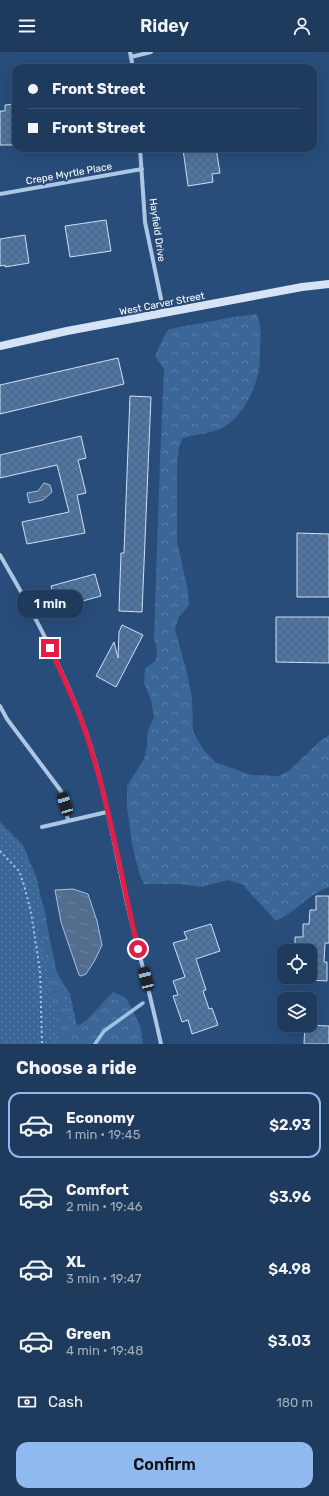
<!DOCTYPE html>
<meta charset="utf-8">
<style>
body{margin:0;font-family:Rubik,sans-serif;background:#2b4565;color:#f1f3f6;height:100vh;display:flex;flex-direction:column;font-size:15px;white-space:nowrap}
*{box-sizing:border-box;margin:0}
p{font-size:13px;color:#a1adbb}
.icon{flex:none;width:22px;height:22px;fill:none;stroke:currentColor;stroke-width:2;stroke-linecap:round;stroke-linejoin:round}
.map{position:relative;height:992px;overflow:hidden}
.sheet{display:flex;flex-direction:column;background:#1e3a5c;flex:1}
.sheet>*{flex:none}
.guide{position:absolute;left:12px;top:12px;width:305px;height:88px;border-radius:12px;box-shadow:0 4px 16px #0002,0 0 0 1px #3c5472;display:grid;align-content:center;height:88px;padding:0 16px;background:#1e3a5c}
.fabs{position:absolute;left:277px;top:892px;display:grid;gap:8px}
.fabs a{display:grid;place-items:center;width:40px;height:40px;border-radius:8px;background:#1e3a5c;box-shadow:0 4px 16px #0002,0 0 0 1px #3c5472;font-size:20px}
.end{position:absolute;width:18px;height:18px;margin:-9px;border:5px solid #e11d48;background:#fff;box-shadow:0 0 0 2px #fff}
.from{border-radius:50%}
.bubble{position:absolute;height:28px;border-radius:12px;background:#1e3a5c;box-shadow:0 4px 16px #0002,0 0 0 1px #3c5472;font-size:13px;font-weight:600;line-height:28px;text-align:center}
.car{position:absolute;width:12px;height:24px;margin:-12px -6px;border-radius:5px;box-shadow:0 0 3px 1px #0007;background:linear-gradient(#222 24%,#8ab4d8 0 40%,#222 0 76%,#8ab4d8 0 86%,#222 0)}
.guide b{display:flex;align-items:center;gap:14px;height:38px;font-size:15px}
.guide b+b{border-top:1px solid #3c5472}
.guide i{width:10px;height:10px;background:#f1f3f6}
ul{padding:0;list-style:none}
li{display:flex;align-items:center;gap:12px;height:66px;margin:0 8px 6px;padding:0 8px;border:2px solid transparent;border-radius:12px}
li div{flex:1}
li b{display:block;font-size:15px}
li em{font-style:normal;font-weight:600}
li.on{border-color:#90b9f0}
li>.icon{width:36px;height:36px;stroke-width:1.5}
h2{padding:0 16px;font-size:18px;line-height:48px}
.pay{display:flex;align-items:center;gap:10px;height:44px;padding:0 16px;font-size:15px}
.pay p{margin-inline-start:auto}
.action{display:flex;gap:8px;margin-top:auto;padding:8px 16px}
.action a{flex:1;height:46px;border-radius:12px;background:#90b9f0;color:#111;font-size:16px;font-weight:600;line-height:46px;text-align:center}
header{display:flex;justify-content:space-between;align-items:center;height:52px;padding:0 16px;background:#1e3a5c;font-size:18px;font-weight:600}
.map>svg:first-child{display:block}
.grass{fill:url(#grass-dots)}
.forest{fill:url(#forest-crowns)}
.water{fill:url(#water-ripples);stroke:#a1c1e4}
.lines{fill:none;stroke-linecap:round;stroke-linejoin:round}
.stream{stroke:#a1c1e4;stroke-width:3.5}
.building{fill:url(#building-cross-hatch);stroke:#cfdff3}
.path{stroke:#acc6e4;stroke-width:2;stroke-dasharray:2 3;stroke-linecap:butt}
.street{stroke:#acc6e4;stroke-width:4}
.secondary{stroke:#d5e3f4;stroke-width:8}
.route{stroke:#e11d48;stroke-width:5}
.labels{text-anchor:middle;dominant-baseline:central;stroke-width:4;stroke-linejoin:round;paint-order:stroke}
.street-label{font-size:10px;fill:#fff;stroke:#284d7b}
</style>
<header><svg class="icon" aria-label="menu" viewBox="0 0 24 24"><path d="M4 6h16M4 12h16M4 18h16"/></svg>Ridey<svg class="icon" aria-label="person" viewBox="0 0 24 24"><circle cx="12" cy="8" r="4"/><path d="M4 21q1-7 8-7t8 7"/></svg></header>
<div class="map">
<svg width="329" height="992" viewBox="0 0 329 992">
<defs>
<pattern id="grass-dots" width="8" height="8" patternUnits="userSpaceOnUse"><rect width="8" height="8" fill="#3b6698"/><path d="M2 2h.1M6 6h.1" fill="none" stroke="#587da7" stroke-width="1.8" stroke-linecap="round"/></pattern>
<pattern id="forest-crowns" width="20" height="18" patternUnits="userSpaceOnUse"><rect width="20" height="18" fill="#3b6698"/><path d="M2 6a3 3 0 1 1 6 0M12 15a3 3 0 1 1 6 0" fill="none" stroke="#587da7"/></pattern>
<pattern id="water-ripples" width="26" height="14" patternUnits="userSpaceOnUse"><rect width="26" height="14" fill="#526d8e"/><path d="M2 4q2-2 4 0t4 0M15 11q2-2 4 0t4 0" fill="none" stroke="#6c839f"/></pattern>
<pattern id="building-cross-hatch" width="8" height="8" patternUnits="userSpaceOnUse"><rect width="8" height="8" fill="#5077a4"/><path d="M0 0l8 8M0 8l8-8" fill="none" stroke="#4e6278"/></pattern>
</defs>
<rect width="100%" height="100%" fill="#284d7b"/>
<!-- grass -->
<path class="grass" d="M 0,770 L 23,793 L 37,827 L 57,921 L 70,942 L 77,974 L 75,992 L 0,992 Z"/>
<!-- forest -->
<path class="forest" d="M 256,262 C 262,272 261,283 260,295 C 260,304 260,314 258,322 C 253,342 242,365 224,375 C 211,382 196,382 183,386 L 179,395 L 177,412 L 177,489 L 188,539 L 189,553 L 179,565 L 175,577 L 187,621 L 192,646 L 193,679 L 202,696 L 215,710 L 251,723 L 278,724 L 289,719 L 319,690 L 329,683 L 329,835 C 309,842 295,860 276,869 L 242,832 L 227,828 L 202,835 L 179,832 L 144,832 L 139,821 L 132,791 L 127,756 L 127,734 L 144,707 L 147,694 L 148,678 L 154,666 L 151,648 L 144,631 L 145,617 L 156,608 L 157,598 L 154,586 L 160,409 L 164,317 L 155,304 L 164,284 L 169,277 L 234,265 Z
M 39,849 L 44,854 L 53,907 L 66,953 L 69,969 L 79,973 L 87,968 L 113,940 L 126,946 L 140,973 L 143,992 L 55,992 L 57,963 L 38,864 Z"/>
<!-- water -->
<path class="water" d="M 44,431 L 50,433 L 52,440 L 43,448 L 29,451 L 27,441 L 38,439 Z
M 73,837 L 88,842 L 97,869 L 102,893 L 95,908 L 86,922 L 81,924 L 79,923 L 61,870 L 55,838 Z"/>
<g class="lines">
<!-- stream -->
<path class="stream" d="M 95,992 L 104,979 L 143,951"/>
</g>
<!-- building -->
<path class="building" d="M 16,52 L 16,93 L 0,93 L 0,59 L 5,59 L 5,53 Z
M 188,96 L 216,96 L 220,121 L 212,122 L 213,130 L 188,134 L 183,97 Z
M 106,168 L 111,199 L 70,205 L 65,174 Z
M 25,183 L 29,211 L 5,215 L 5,213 L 0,214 L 0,187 Z
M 118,306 L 124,332 L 0,362 L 0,333 Z
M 130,344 L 151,345 L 142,560 L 119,559 L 121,501 L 124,501 Z
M 81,384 L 86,406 L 78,408 L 86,441 L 77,443 L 85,481 L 27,492 L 22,470 L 69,460 L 57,413 L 0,426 L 0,403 Z
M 297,481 L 329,482 L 329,545 L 297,545 Z
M 95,522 L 101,544 L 57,556 L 51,534 Z
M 276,565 L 329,565 L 329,611 L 276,610 Z
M 122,573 L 143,583 L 116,635 L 96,624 L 114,590 L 118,606 L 119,580 Z
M 316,844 L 329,844 L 329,891 L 325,891 L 324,910 L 327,910 L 327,929 L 310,928 L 310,899 L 295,899 L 295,885 L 303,885 L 303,872 L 309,872 L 310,858 L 316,858 Z
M 211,872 L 220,899 L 196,907 L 206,938 L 203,939 L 209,957 L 212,956 L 218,973 L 192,982 L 188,968 L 182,970 L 173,944 L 178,943 L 173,929 L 185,925 L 173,891 L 187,887 L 184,880 Z
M 305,973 L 329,974 L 329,992 L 304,992 Z"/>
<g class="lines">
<!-- path -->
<path class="path" d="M 0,799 L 19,819 L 24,833 L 31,860 L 40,919 L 42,992"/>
<!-- street -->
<path class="street" d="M 130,0 L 133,16
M 131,5 L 151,0
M 140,96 L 145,170 L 164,261
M 0,142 L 142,117
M 0,503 C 33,559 64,618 86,680 C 105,735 114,794 127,851 C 138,898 151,945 161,992
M 0,654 L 7,667 L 61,739 L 68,768
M 42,775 L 107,760"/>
<!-- secondary -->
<path class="secondary" d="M 0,294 L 67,279 L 302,235 L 329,232"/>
</g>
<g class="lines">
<!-- route -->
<path class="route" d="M 50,596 C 63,624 76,652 86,681 C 109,751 121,825 138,897"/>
</g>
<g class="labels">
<!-- street labels -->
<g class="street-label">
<text transform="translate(69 122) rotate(-10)">Crepe Myrtle Place</text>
<text transform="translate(157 178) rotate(82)">Hayfield Drive</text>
<text transform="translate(162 252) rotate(-11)">West Carver Street</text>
</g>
</g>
</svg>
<div class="fabs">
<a><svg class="icon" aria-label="locate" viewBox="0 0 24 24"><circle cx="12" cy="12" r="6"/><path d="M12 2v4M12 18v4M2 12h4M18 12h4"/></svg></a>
<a><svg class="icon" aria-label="layers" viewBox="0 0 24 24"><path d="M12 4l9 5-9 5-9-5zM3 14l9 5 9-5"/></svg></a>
</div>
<i class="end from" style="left:138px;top:897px"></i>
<i class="end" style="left:50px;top:596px"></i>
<div class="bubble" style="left:17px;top:538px;width:66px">1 min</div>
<i class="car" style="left:65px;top:752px;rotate:343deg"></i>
<i class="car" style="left:146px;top:927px;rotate:346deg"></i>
<div class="guide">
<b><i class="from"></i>Front Street</b>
<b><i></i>Front Street</b>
</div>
</div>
<section class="sheet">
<h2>Choose a ride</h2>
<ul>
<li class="on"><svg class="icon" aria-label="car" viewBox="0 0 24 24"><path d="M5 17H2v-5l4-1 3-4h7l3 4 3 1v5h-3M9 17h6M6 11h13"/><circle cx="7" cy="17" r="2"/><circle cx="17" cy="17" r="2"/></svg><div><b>Economy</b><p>1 min · 19:45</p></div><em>$2.93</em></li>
<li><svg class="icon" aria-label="car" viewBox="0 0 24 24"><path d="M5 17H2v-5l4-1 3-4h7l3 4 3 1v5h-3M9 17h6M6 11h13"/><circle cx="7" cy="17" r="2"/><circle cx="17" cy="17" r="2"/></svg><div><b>Comfort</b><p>2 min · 19:46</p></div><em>$3.96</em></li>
<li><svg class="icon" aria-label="car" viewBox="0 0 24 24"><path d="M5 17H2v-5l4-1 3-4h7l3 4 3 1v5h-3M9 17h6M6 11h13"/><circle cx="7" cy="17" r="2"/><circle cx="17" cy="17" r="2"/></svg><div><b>XL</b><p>3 min · 19:47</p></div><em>$4.98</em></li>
<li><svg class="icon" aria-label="car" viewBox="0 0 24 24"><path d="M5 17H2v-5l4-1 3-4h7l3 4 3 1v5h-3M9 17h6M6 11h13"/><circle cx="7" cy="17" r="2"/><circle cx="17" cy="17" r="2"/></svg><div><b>Green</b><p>4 min · 19:48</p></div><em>$3.03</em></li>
</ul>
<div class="pay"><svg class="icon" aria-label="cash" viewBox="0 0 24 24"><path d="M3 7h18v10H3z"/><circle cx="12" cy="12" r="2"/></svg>Cash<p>180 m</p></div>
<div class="action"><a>Confirm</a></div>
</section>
